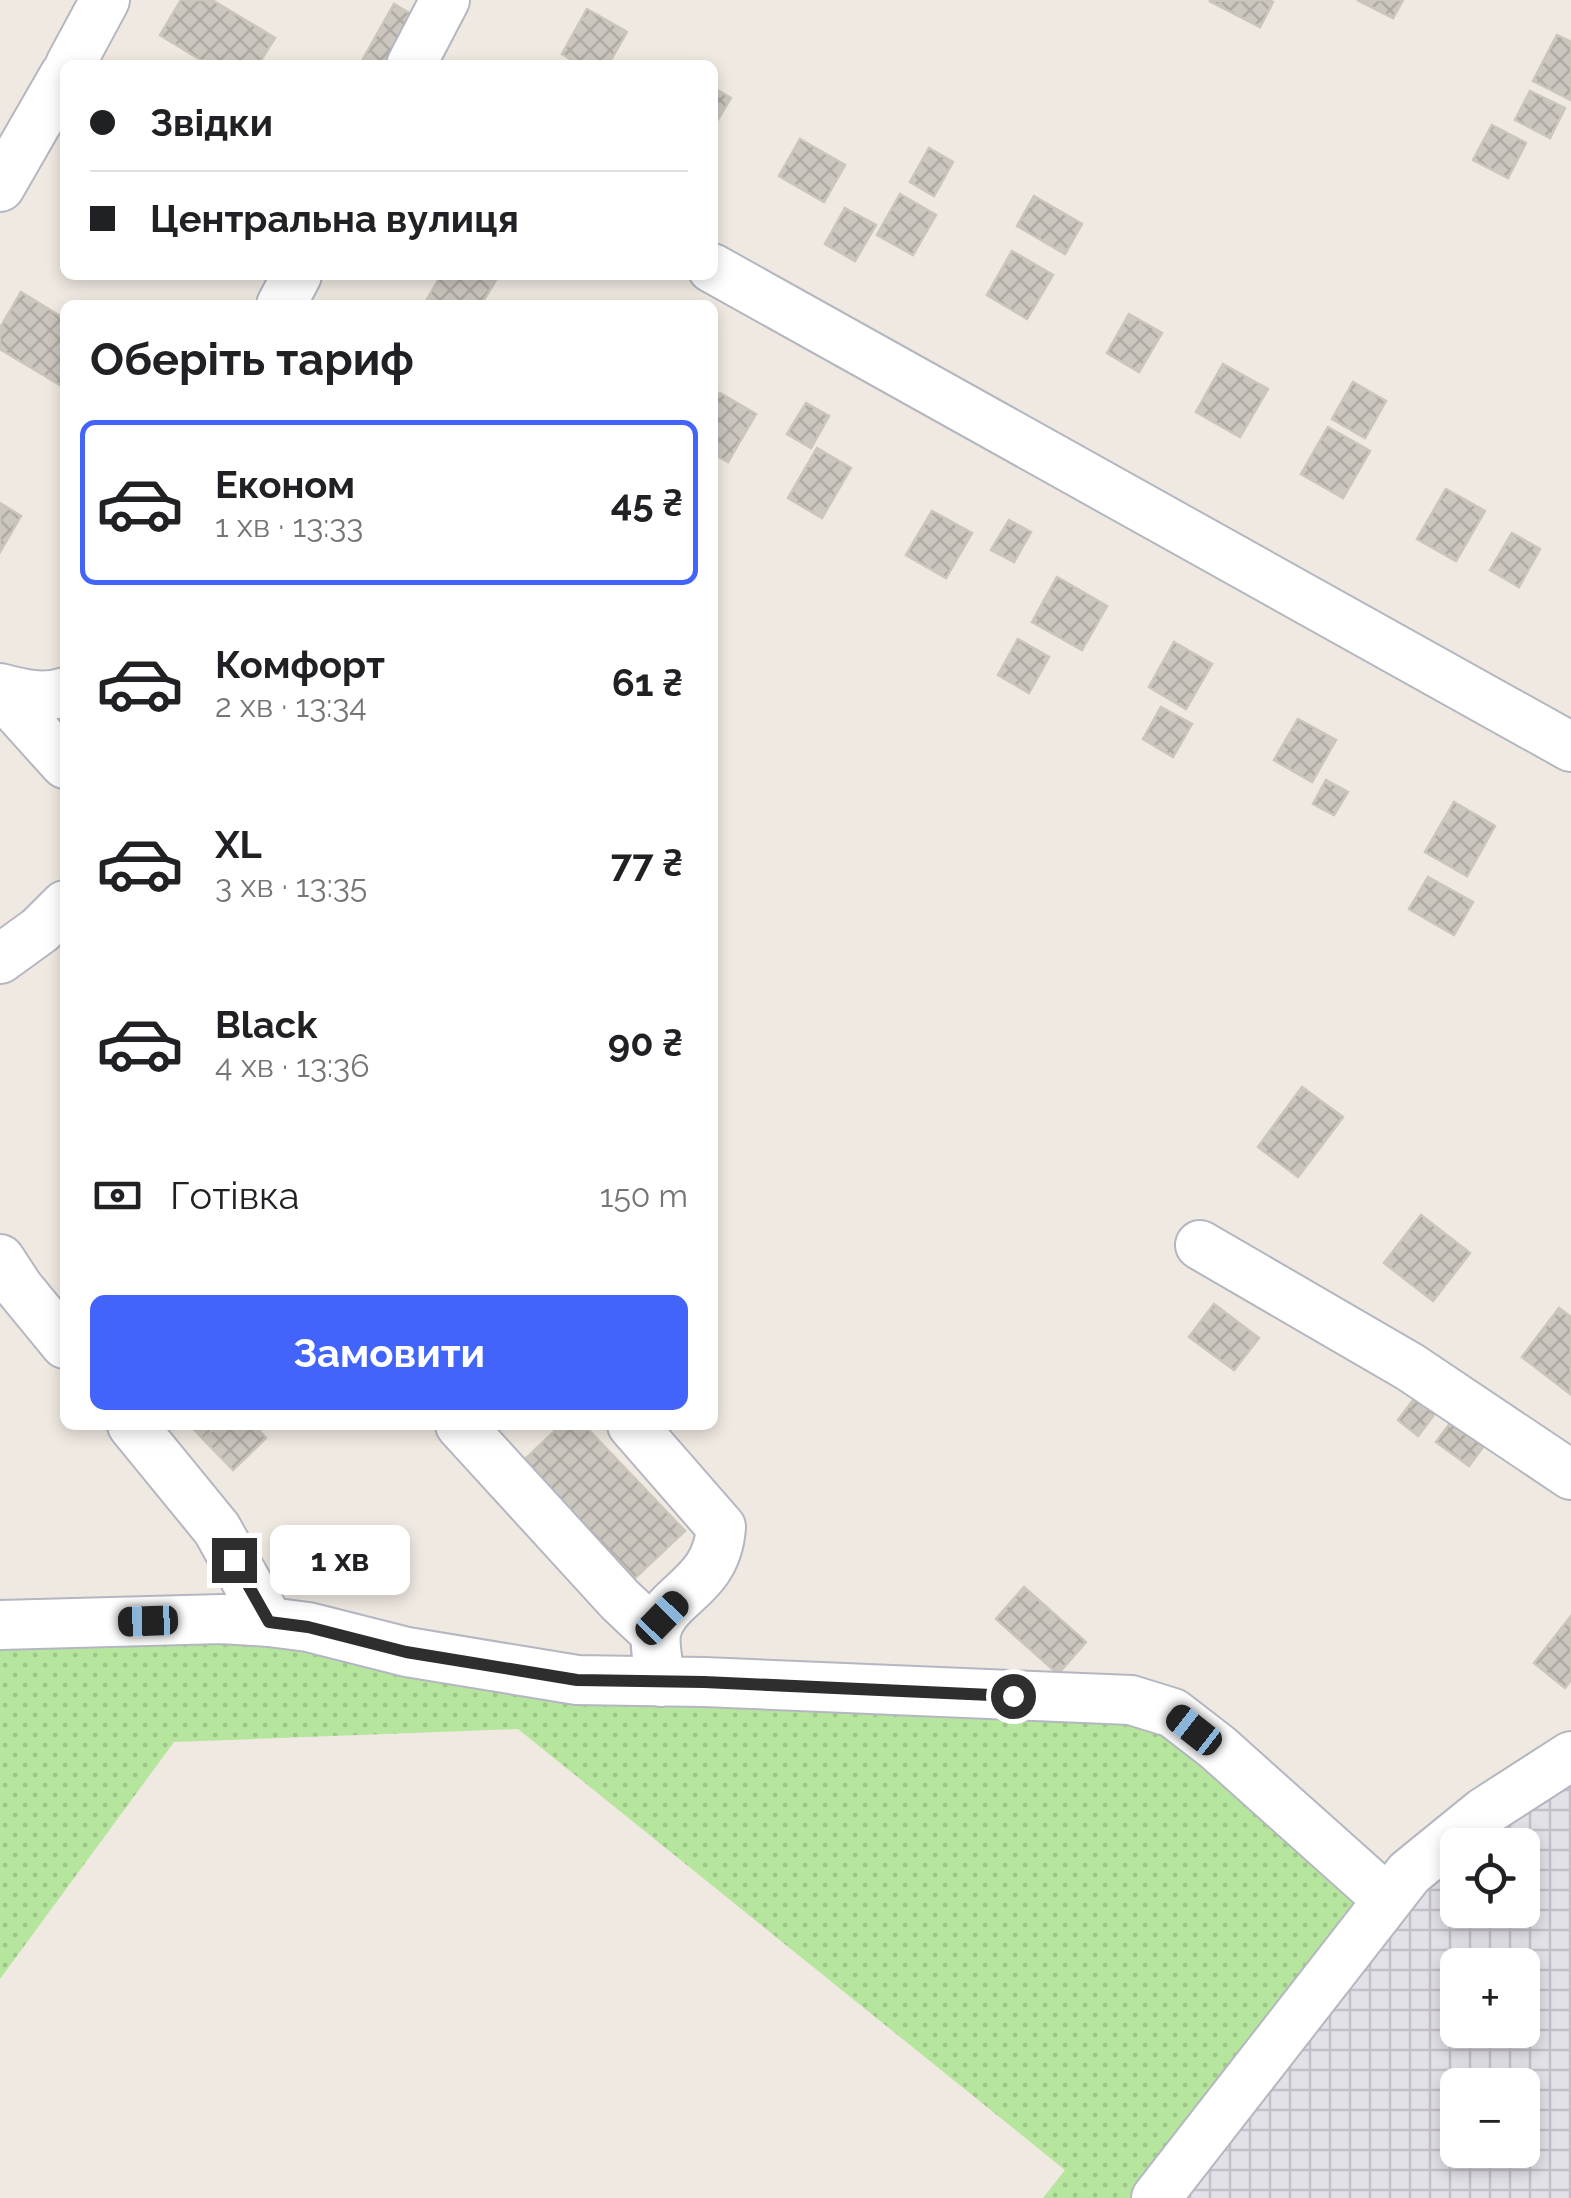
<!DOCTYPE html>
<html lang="uk">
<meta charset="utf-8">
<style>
body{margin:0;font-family:Raleway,sans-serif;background:#f6f6f6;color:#202124;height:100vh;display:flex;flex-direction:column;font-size:38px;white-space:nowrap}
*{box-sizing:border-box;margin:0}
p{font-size:32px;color:#757577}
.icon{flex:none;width:55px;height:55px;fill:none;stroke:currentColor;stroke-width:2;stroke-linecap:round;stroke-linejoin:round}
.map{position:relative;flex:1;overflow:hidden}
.details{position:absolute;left:60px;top:300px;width:658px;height:1130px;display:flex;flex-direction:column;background:#fff;border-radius:15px;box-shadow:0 5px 15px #0003}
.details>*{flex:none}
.top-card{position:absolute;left:60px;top:60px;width:658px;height:220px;border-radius:15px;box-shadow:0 5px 15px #0003;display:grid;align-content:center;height:220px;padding:0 30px;background:#fff}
.buttons{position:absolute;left:1440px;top:1828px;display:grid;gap:20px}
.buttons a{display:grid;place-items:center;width:100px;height:100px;border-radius:15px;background:#fff;box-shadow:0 5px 15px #0003;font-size:50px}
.end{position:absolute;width:45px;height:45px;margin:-22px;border:12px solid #2e2e2e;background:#fff;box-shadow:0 0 0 5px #fff}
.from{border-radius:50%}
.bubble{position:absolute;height:70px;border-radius:15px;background:#fff;box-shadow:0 5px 15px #0003;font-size:32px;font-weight:700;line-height:70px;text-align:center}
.car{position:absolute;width:30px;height:60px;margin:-30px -15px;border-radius:12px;box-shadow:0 0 8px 2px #0007;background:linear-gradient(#222 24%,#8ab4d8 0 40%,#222 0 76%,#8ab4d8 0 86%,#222 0)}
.top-card b{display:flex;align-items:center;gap:35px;height:95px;font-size:38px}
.top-card b+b{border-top:2px solid #e0e0e0}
.top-card i{width:25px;height:25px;background:#202124}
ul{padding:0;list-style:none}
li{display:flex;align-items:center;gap:30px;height:165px;margin:0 20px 15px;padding:0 10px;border:5px solid transparent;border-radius:15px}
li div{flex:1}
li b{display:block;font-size:38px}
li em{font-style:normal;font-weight:700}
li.current{border-color:#4264fb}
li>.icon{width:90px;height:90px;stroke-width:1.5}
h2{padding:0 30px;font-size:45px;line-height:120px}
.pay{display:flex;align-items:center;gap:25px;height:110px;padding:0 30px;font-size:38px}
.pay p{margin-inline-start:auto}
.button{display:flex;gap:20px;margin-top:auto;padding:20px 30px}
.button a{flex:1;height:115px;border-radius:15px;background:#4264fb;color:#fff;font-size:40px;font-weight:700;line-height:115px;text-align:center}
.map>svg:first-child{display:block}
.industrial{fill:url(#industrial-grid);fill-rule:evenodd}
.grass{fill:url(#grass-dots)}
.building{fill:url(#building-cross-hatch);stroke:#cbc5ba;stroke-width:2.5}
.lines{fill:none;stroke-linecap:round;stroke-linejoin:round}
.minor-casing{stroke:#b4b7c1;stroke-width:52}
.minor{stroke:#fff;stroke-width:48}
.route{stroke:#2e2e2e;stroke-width:12}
</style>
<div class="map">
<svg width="1571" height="2198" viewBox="0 0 1571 2198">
<defs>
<pattern id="industrial-grid" width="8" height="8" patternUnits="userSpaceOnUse" patternTransform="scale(2.5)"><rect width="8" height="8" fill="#e3e1e8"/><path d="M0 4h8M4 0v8" fill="none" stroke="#c3c1c7"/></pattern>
<pattern id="grass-dots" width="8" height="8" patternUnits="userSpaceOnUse" patternTransform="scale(2.5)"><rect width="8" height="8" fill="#b6e59e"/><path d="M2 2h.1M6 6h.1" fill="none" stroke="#9dc588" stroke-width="1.8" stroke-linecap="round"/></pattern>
<pattern id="building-cross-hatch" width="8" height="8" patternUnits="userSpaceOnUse" patternTransform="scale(2.5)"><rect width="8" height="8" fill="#cbc7bf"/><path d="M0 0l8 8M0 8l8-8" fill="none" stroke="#afaba4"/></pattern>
</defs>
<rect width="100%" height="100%" fill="#efe9e1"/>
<!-- industrial -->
<path class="industrial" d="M 1571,1756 L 1571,2198 L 1156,2198 L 1409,1873 ZM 1458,1845 L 1522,1845 L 1522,1910 L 1458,1910 ZM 1458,1965 L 1522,1965 L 1522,2030 L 1458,2030 ZM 1458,2085 L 1522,2085 L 1522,2150 L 1458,2150 Z"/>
<!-- grass -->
<path class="grass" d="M 0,1625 L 358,1642 L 1131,1700 L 1388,1900 L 1156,2198 L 1043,2198 L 1065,2170 L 518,1729 L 174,1742 L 0,1979 Z"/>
<!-- building -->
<path class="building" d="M 181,0 L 212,0 L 275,38 L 258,65 L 209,65 L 160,35 Z
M 1269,0 L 1273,2 L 1260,27 L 1209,1 Z
M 1357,0 L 1403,0 L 1393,18 Z
M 394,4 L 423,21 L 397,65 L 374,65 L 363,59 Z
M 587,9 L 627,32 L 608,65 L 580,65 L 562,54 Z
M 1557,35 L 1571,42 L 1571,100 L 1533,81 Z
M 712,87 L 731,98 L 712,129 Z
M 1530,91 L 1565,108 L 1550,138 L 1515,120 Z
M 1492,125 L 1526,143 L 1508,178 L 1473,160 Z
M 800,139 L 845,165 L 824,202 L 779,176 Z
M 929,148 L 953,162 L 934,196 L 910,182 Z
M 900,194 L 936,215 L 913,255 L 877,235 Z
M 1034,196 L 1082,224 L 1065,254 L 1017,226 Z
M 845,208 L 876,225 L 855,261 L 825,244 Z
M 1012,251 L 1053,275 L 1027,319 L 987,295 Z
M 441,275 L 499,275 L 481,305 L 433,305 L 426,301 Z
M 21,292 L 65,319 L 65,388 L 0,349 L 0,328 Z
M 1129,314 L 1162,333 L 1139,372 L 1107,353 Z
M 1223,364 L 1268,389 L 1240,437 L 1196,412 Z
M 1353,382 L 1386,401 L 1365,438 L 1332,419 Z
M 720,393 L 756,414 L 728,462 L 712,453 L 712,406 Z
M 806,403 L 829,416 L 811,448 L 787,434 Z
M 1328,427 L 1370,451 L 1343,498 L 1301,474 Z
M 817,448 L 851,468 L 822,518 L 788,498 Z
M 1446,489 L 1485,511 L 1456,561 L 1417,539 Z
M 0,503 L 21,516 L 0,552 Z
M 932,511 L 972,533 L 946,578 L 906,555 Z
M 1009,520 L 1031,532 L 1014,562 L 991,550 Z
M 1512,533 L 1540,549 L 1519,587 L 1490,570 Z
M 1057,577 L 1107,606 L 1082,650 L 1032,622 Z
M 1018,639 L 1049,657 L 1029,693 L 998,675 Z
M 1174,642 L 1212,664 L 1186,709 L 1149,687 Z
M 1161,707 L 1192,724 L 1173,757 L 1143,739 Z
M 1298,719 L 1336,740 L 1312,782 L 1274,760 Z
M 1326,780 L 1348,792 L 1334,815 L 1313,804 Z
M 1454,802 L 1495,826 L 1467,876 L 1425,852 Z
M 1428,877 L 1473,902 L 1454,935 L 1409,909 Z
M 1302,1087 L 1343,1117 L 1298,1177 L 1258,1147 Z
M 1421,1215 L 1470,1253 L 1433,1301 L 1384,1263 Z
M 1214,1304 L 1259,1338 L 1234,1370 L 1189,1337 Z
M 1559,1308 L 1571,1317 L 1570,1394 L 1522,1357 Z
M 1420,1391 L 1440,1407 L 1418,1436 L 1398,1420 Z
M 1457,1414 L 1489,1439 L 1469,1466 L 1436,1442 Z
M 190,1425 L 218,1425 L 203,1439 Z
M 218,1425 L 254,1425 L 266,1438 L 233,1470 L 203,1439 Z
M 561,1425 L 584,1425 L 685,1531 L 635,1578 L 523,1461 Z
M 1024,1587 L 1086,1642 L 1058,1674 L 996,1619 Z
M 1571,1616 L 1571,1680 L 1565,1688 L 1534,1663 Z"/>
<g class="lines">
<defs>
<path id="minor" d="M 70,65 L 105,0
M 411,65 L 445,0
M 0,187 L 65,74
M 712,268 L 1571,747
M 281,305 L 297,275
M 0,688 C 22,694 43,699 65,692
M 0,692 L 65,764
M 0,959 L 40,930 L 65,905
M 1200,1245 L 1410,1367 L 1571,1475
M 0,1259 L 19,1288 L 65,1344
M 132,1425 L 217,1529 L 269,1622
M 460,1425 L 620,1600 L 656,1634
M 632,1425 L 721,1527 C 717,1589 663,1594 656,1633 C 654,1648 659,1667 661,1682
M 0,1625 L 222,1619 L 269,1622 L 308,1627 L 407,1652 L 577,1680 L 704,1682 L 1131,1700 L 1173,1713 L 1217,1747 L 1388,1900
M 1156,2198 L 1409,1873 L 1484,1812 L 1571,1756"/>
</defs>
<!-- minor casing -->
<use href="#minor" class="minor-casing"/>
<!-- minor -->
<use href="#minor" class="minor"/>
</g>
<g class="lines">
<!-- route -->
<path class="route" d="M 234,1560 L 269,1622 L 308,1627 L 406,1652 L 577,1680 L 704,1682 L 1013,1696"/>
</g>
</svg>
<div class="buttons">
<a><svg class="icon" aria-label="locate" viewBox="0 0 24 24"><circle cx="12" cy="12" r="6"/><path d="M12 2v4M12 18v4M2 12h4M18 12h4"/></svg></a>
<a>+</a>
<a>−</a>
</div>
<i class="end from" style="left:1013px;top:1696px"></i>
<i class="end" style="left:234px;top:1560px"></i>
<div class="bubble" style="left:270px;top:1525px;width:140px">1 хв</div>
<i class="car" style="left:662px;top:1618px;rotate:44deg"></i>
<i class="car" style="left:148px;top:1621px;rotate:268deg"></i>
<i class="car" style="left:1194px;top:1730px;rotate:308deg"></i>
<div class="top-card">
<b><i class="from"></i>Звідки</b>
<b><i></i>Центральна вулиця</b>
</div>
<section class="details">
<h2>Оберіть тариф</h2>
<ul>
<li class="current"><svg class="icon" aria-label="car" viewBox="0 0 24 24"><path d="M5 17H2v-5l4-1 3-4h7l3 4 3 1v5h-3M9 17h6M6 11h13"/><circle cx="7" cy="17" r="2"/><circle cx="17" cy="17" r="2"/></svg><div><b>Економ</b><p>1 хв · 13:33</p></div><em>45 ₴</em></li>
<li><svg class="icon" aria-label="car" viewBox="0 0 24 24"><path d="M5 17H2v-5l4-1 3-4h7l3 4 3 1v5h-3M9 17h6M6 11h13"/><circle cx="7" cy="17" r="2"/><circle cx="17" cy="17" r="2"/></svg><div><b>Комфорт</b><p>2 хв · 13:34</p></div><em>61 ₴</em></li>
<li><svg class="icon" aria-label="car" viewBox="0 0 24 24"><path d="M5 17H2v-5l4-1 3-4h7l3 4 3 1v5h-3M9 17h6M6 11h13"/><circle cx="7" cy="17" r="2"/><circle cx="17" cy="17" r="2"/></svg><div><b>XL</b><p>3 хв · 13:35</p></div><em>77 ₴</em></li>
<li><svg class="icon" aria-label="car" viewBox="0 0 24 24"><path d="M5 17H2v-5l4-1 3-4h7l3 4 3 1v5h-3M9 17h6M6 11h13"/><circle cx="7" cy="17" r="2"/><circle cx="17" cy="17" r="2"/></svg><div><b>Black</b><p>4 хв · 13:36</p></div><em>90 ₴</em></li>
</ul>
<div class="pay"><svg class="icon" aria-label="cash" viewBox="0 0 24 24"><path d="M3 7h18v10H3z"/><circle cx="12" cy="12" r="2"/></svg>Готівка<p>150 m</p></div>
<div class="button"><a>Замовити</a></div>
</section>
</div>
